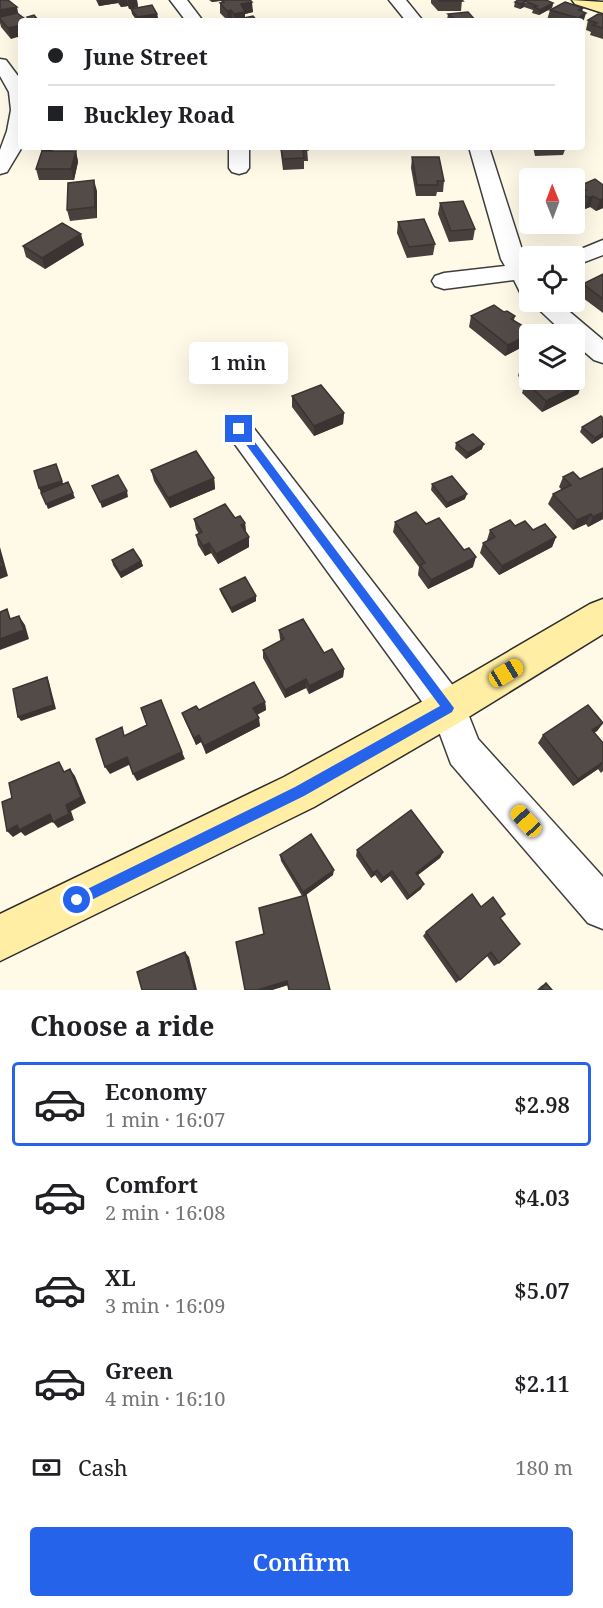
<!DOCTYPE html>
<meta charset="utf-8">
<style>
body{margin:0;font-family:"Noto Serif",serif;background:#f2f2f2;color:#202124;height:100vh;display:flex;flex-direction:column;font-size:22px;white-space:nowrap}
*{box-sizing:border-box;margin:0}
p{font-size:20px;color:#757577}
.icon{flex:none;width:33px;height:33px;fill:none;stroke:currentColor;stroke-width:2;stroke-linecap:round;stroke-linejoin:round}
.map{position:relative;height:990px;overflow:hidden}
.sheet{display:flex;flex-direction:column;background:#fff;flex:1}
.sheet>*{flex:none}
.banner{position:absolute;left:18px;top:18px;width:567px;height:132px;border-radius:6px;box-shadow:0 6px 24px #0002;display:grid;align-content:center;height:132px;padding:0 30px;background:#fff}
.needle{width:39px;rotate:359deg}
.tools{position:absolute;left:519px;top:168px;display:grid;gap:12px}
.tools a{display:grid;place-items:center;width:66px;height:66px;border-radius:6px;background:#fff;box-shadow:0 6px 24px #0002;font-size:30px}
.end{position:absolute;width:27px;height:27px;margin:-14px;border:8px solid #2563eb;background:#fff;box-shadow:0 0 0 3px #fff}
.from{border-radius:50%}
.bubble{position:absolute;height:42px;border-radius:6px;background:#fff;box-shadow:0 6px 24px #0002;font-size:20px;font-weight:600;line-height:42px;text-align:center}
.car{position:absolute;width:18px;height:36px;margin:-18px -9px;border-radius:8px;box-shadow:0 0 4px 2px #0007;background:linear-gradient(#f5c518 24%,#345 0 40%,#f5c518 0 76%,#345 0 86%,#f5c518 0)}
.banner b{display:flex;align-items:center;gap:21px;height:57px;font-size:22px}
.banner b+b{border-top:2px solid #e0e0e0}
.banner i{width:15px;height:15px;background:#202124}
ul{padding:0;list-style:none}
li{display:flex;align-items:center;gap:18px;height:84px;margin:0 12px 9px;padding:0 18px;border:3px solid transparent;border-radius:6px}
li div{flex:1}
li b{display:block;font-size:22px}
li em{font-style:normal;font-weight:600}
li.selected{border-color:#2563eb}
li>.icon{width:54px;height:54px;stroke-width:1.5}
h2{padding:0 30px;font-size:27px;line-height:72px}
.pay{display:flex;align-items:center;gap:15px;height:66px;padding:0 30px;font-size:22px}
.pay p{margin-inline-start:auto}
.action{display:flex;gap:12px;margin-top:auto;padding:12px 30px}
.action a{flex:1;height:69px;border-radius:6px;background:#2563eb;color:#fff;font-size:24px;font-weight:600;line-height:69px;text-align:center}
.map>svg:first-child{display:block}
.lines{fill:none;stroke-linecap:round;stroke-linejoin:round}
.street-casing{stroke:#3e3e3e;stroke-width:3}
.secondary-casing{stroke:#2d2d2d;stroke-width:3}
.street{fill:#fff;fill-rule:evenodd}
.secondary{fill:#ffeea3;fill-rule:evenodd}
.wall{fill:#47403d}
.shaded-wall{fill:#3a3432}
.building{fill:#534b47;stroke:#3a3432;stroke-width:1.5}
.route{fill:#2563eb}
</style>
<div class="map">
<svg width="603" height="990" viewBox="0 0 603 990">
<rect width="100%" height="100%" fill="#fff9e8"/>
<g class="lines">
<defs>
<path id="street" d="M 170,0 L 187,0 L 203,21 L 186,21 Z
M 389,0 L 406,0 L 423,21 L 406,21 Z
M 0,59 L 6,60 L 21,80 L 22,147 L 7,172 L 0,174 L 0,150 L 7,131 L 11,110 L 9,92 L 0,76 Z
M 229,147 L 249,147 L 249,168 L 246,172 L 239,174 L 232,172 L 229,168 Z
M 469,147 L 489,147 L 525,259 L 530,264 L 530,296 L 521,294 L 514,280 L 444,289 L 435,286 L 432,281 L 435,276 L 444,273 L 505,266 L 501,259 Z
M 603,240 L 603,255 L 574,266 L 574,256 L 564,256 Z
M 531,302 L 558,302 L 603,340 L 603,363 L 594,360 L 574,343 L 574,334 L 565,334 Z
M 239,418 L 249,422 L 461,696 L 478,739 L 603,877 L 603,929 L 588,923 L 451,764 L 434,718 L 229,436 L 225,429 L 229,422 Z"/>
<path id="secondary" d="M 572,0 L 603,2 L 603,13 L 575,4 Z
M 603,599 L 603,634 L 462,721 L 314,807 L 0,961 L 0,914 L 284,777 L 434,695 L 590,604 Z"/>
</defs>
<!-- street casing -->
<use href="#street" class="street-casing"/>
<!-- secondary casing -->
<use href="#secondary" class="secondary-casing"/>
<!-- street -->
<use href="#street" class="street"/>
<!-- secondary -->
<use href="#secondary" class="secondary"/>
</g>
<!-- wall -->
<path class="wall" d="M 0,0 L 18,14 L 11,39 L 1,27 L 0,23 Z
M 96,0 L 137,0 L 138,7 L 129,9 L 128,6 L 121,7 L 118,3 L 99,6 Z
M 209,0 L 250,0 L 253,12 L 245,14 L 245,17 L 257,21 L 228,21 L 220,13 L 220,3 L 222,3 L 221,1 L 212,2 Z
M 431,0 L 462,0 L 461,11 L 438,11 L 431,3 Z
M 515,2 L 553,3 L 552,8 L 539,15 L 532,13 L 533,10 L 524,7 L 520,9 L 514,7 Z
M 131,9 L 157,14 L 158,19 L 154,20 L 155,21 L 137,21 L 132,14 Z
M 550,10 L 582,12 L 583,23 L 582,24 L 582,21 L 551,21 L 547,20 Z
M 448,14 L 476,21 L 449,21 L 447,20 Z
M 603,15 L 603,39 L 590,35 L 591,32 L 586,30 L 588,20 Z
M 36,147 L 60,147 L 51,151 L 76,151 L 78,162 L 74,180 L 39,180 L 36,169 L 42,151 Z
M 280,147 L 307,147 L 308,161 L 304,161 L 304,169 L 283,170 Z
M 533,147 L 566,147 L 563,155 L 535,156 Z
M 412,157 L 444,181 L 443,192 L 437,192 L 436,196 L 416,196 L 411,168 Z
M 595,179 L 603,208 L 596,211 L 590,207 L 585,209 L 582,207 L 578,217 L 574,220 L 574,201 L 577,203 L 579,199 L 576,197 L 579,186 Z
M 97,191 L 97,218 L 70,221 L 67,210 Z
M 440,203 L 475,229 L 473,240 L 449,242 L 438,214 Z
M 398,222 L 435,244 L 433,255 L 407,258 L 397,233 Z
M 540,224 L 572,224 L 567,226 L 564,224 L 545,228 Z
M 84,245 L 45,269 L 26,257 L 23,246 Z
M 603,274 L 603,313 L 579,295 L 583,284 Z
M 504,312 L 515,316 L 514,320 L 530,334 L 530,343 L 505,356 L 469,327 L 471,316 Z
M 530,361 L 530,380 L 574,380 L 582,383 L 578,394 L 542,412 L 522,393 L 525,383 L 518,376 L 521,365 Z
M 292,396 L 344,413 L 343,424 L 314,436 L 292,407 Z
M 582,427 L 603,437 L 592,444 L 580,432 Z
M 456,443 L 482,449 L 466,459 L 455,449 Z
M 151,470 L 214,478 L 215,489 L 170,508 L 154,481 Z
M 563,477 L 580,479 L 603,519 L 588,527 L 586,524 L 573,530 L 548,504 L 553,494 L 562,490 L 559,487 Z
M 432,484 L 465,499 L 446,508 L 431,490 Z
M 235,518 L 245,523 L 246,532 L 249,537 L 249,547 L 218,564 L 211,553 L 205,556 L 198,545 L 196,535 L 199,534 L 196,529 L 194,519 Z
M 395,522 L 426,524 L 464,550 L 473,567 L 428,589 L 418,575 L 419,567 L 393,532 Z
M 515,526 L 556,537 L 552,547 L 499,575 L 480,553 L 483,543 L 487,541 L 487,540 L 490,530 Z
M 112,560 L 141,561 L 143,566 L 121,578 L 113,565 Z
M 220,589 L 256,601 L 232,613 L 221,593 Z
M 279,630 L 324,653 L 344,669 L 343,677 L 309,694 L 306,688 L 285,698 L 263,658 L 263,650 L 281,641 L 280,639 Z
M 265,702 L 266,710 L 257,715 L 260,726 L 206,754 L 201,742 L 196,745 L 185,721 L 182,713 Z
M 603,723 L 597,731 L 594,733 L 603,743 L 603,771 L 601,773 L 598,769 L 573,786 L 538,743 L 543,735 Z
M 357,850 L 443,852 L 440,858 L 418,875 L 421,889 L 407,900 L 390,876 L 381,883 L 375,875 L 371,878 L 356,856 Z
M 280,855 L 333,875 L 306,895 L 330,990 L 289,990 L 288,985 L 272,990 L 245,990 L 264,934 L 302,896 L 281,861 Z
M 481,907 L 500,918 L 499,963 L 494,966 L 487,956 L 456,983 L 423,936 L 426,932 Z
M 546,983 L 552,990 L 537,990 L 541,986 Z"/>
<!-- shaded-wall -->
<path class="shaded-wall" d="M 98,0 L 118,0 L 118,3 L 99,6 Z
M 119,0 L 127,0 L 128,6 L 121,7 Z
M 128,0 L 137,0 L 138,7 L 129,9 Z
M 211,0 L 224,0 L 212,2 Z
M 525,1 L 524,7 L 520,9 L 521,4 Z
M 252,2 L 253,12 L 245,14 L 245,21 L 235,21 L 234,14 L 241,4 Z
M 553,3 L 552,8 L 539,15 L 540,10 Z
M 17,7 L 19,17 L 0,19 L 0,10 Z
M 583,8 L 581,16 L 586,13 L 583,23 L 582,24 L 582,21 L 577,21 L 579,10 Z
M 231,10 L 232,20 L 228,21 L 227,11 Z
M 157,14 L 158,19 L 147,21 L 138,21 L 137,17 Z
M 21,25 L 21,36 L 11,39 L 8,28 Z
M 44,147 L 60,147 L 46,154 Z
M 76,151 L 78,162 L 74,180 L 71,169 Z
M 94,180 L 97,191 L 97,218 L 95,207 Z
M 593,196 L 590,207 L 585,209 L 589,198 Z
M 603,199 L 603,208 L 596,211 L 600,200 Z
M 582,206 L 578,217 L 574,220 L 574,209 Z
M 546,224 L 564,224 L 545,228 Z
M 81,234 L 84,245 L 45,269 L 42,258 Z
M 533,332 L 532,334 L 530,334 L 530,343 L 505,356 L 508,345 Z
M 582,383 L 578,394 L 542,412 L 546,401 Z
M 344,413 L 343,424 L 314,436 L 314,426 Z
M 603,433 L 603,437 L 592,444 L 595,438 Z
M 484,444 L 482,449 L 466,459 L 468,453 Z
M 56,464 L 64,486 L 41,493 L 39,488 Z
M 214,478 L 215,489 L 170,508 L 168,498 Z
M 127,491 L 128,497 L 102,508 L 100,502 Z
M 73,493 L 75,498 L 48,509 L 46,504 Z
M 467,494 L 465,499 L 446,508 L 447,503 Z
M 603,512 L 603,519 L 588,527 L 593,517 Z
M 591,514 L 586,524 L 573,530 L 577,520 Z
M 245,523 L 246,533 L 241,525 Z
M 249,537 L 249,547 L 218,564 L 216,554 Z
M 556,537 L 552,547 L 499,575 L 502,566 Z
M 209,543 L 211,553 L 205,556 L 203,546 Z
M 0,547 L 8,576 L 0,579 Z
M 476,557 L 473,567 L 428,589 L 431,580 Z
M 141,561 L 143,566 L 121,578 L 120,573 Z
M 256,596 L 256,601 L 232,613 L 231,608 Z
M 19,616 L 25,625 L 29,639 L 0,650 L 0,639 Z
M 344,669 L 343,677 L 309,694 L 309,686 Z
M 47,677 L 49,682 L 56,709 L 21,721 L 18,717 Z
M 306,679 L 306,688 L 285,698 L 285,690 Z
M 265,702 L 266,710 L 254,716 L 253,708 Z
M 259,718 L 260,726 L 206,754 L 204,746 Z
M 603,723 L 597,731 L 586,738 L 592,730 Z
M 199,735 L 201,742 L 196,745 L 194,738 Z
M 182,752 L 185,759 L 137,781 L 133,774 Z
M 127,757 L 131,764 L 110,774 L 105,767 Z
M 603,762 L 598,769 L 573,786 L 578,779 Z
M 70,769 L 75,776 L 86,803 L 71,811 L 74,820 L 58,828 L 53,822 L 66,805 Z
M 50,814 L 56,820 L 25,836 L 21,832 L 13,837 L 7,831 L 17,825 Z
M 443,852 L 440,858 L 414,878 L 416,873 Z
M 334,870 L 333,875 L 303,897 L 303,892 Z
M 377,870 L 375,875 L 371,878 L 373,873 Z
M 392,871 L 390,876 L 381,883 L 383,878 Z
M 424,884 L 421,889 L 407,900 L 409,896 Z
M 185,952 L 189,957 L 197,990 L 195,990 Z
M 287,981 L 288,985 L 272,990 L 257,990 Z"/>
<!-- building -->
<path class="building" d="M 0,0 L 8,0 L 17,7 L 0,10 Z
M 222,0 L 250,0 L 252,2 L 241,4 L 245,12 L 234,14 L 231,10 L 227,11 L 220,3 L 224,2 Z
M 439,0 L 462,0 L 463,1 L 439,1 Z
M 518,0 L 546,0 L 553,3 L 540,10 L 534,7 L 537,6 L 525,1 L 521,4 L 515,2 Z
M 565,2 L 583,8 L 579,10 L 586,13 L 578,18 L 550,10 Z
M 152,5 L 157,14 L 137,17 L 131,9 Z
M 468,12 L 476,21 L 458,21 L 448,14 Z
M 17,13 L 28,21 L 21,21 L 21,25 L 8,28 L 0,19 L 0,17 Z
M 598,14 L 603,15 L 603,28 L 593,25 L 597,23 L 588,20 Z
M 34,15 L 38,20 L 31,21 L 27,17 Z
M 253,16 L 257,21 L 235,21 L 234,20 Z
M 154,19 L 155,21 L 140,21 Z
M 491,19 L 492,21 L 479,21 Z
M 281,147 L 307,147 L 308,150 L 303,150 L 304,158 L 283,159 Z
M 42,151 L 76,151 L 71,169 L 36,169 Z
M 412,157 L 439,157 L 444,181 L 437,181 L 438,185 L 417,185 Z
M 595,179 L 603,185 L 603,199 L 600,200 L 593,196 L 589,198 L 580,192 L 586,190 L 579,186 Z
M 94,180 L 95,207 L 67,210 L 68,183 Z
M 463,201 L 475,229 L 451,231 L 440,203 Z
M 574,201 L 582,206 L 574,209 Z
M 424,219 L 435,244 L 409,247 L 398,222 Z
M 62,223 L 81,234 L 42,258 L 23,246 Z
M 603,274 L 603,299 L 583,284 Z
M 494,305 L 504,312 L 507,311 L 515,316 L 511,319 L 533,332 L 508,345 L 471,316 Z
M 530,361 L 530,373 L 521,365 Z
M 574,377 L 582,383 L 546,401 L 526,382 L 531,380 L 574,380 Z
M 321,385 L 344,413 L 314,426 L 292,396 Z
M 601,416 L 603,418 L 603,433 L 595,438 L 582,427 Z
M 473,434 L 484,444 L 468,453 L 456,443 Z
M 196,451 L 214,478 L 168,498 L 151,470 Z
M 56,464 L 62,481 L 39,488 L 34,471 Z
M 603,468 L 603,512 L 593,517 L 591,514 L 577,520 L 553,494 L 571,485 L 563,477 L 573,472 L 580,479 Z
M 118,475 L 127,491 L 100,502 L 92,486 Z
M 452,476 L 467,494 L 447,503 L 432,484 Z
M 68,482 L 73,493 L 46,504 L 41,493 Z
M 225,504 L 235,518 L 240,516 L 245,523 L 241,525 L 249,537 L 216,554 L 209,543 L 203,546 L 196,535 L 202,532 L 194,519 Z
M 416,512 L 426,524 L 439,518 L 464,550 L 469,548 L 476,557 L 431,580 L 420,565 L 425,563 L 395,522 Z
M 510,520 L 515,526 L 525,521 L 533,530 L 545,524 L 556,537 L 502,566 L 483,543 L 495,537 L 490,530 Z
M 133,549 L 141,561 L 120,573 L 112,560 Z
M 0,555 L 3,566 L 0,567 Z
M 245,577 L 256,596 L 231,608 L 220,589 Z
M 7,609 L 10,619 L 19,616 L 24,630 L 0,639 L 0,612 Z
M 303,619 L 324,653 L 332,649 L 344,669 L 309,686 L 306,679 L 285,690 L 263,650 L 284,639 L 279,630 Z
M 47,677 L 53,705 L 18,717 L 13,689 Z
M 254,682 L 265,702 L 253,708 L 259,718 L 204,746 L 199,735 L 194,738 L 182,713 L 196,706 L 199,710 Z
M 161,700 L 182,752 L 133,774 L 127,757 L 105,767 L 96,739 L 122,727 L 124,736 L 147,725 L 141,708 Z
M 588,705 L 603,723 L 592,730 L 603,743 L 603,762 L 578,779 L 543,735 Z
M 59,762 L 64,772 L 70,769 L 81,797 L 66,805 L 69,814 L 53,822 L 50,814 L 19,830 L 17,825 L 7,831 L 2,802 L 12,798 L 9,783 Z
M 411,810 L 443,852 L 416,873 L 424,884 L 409,896 L 392,871 L 383,878 L 377,870 L 373,873 L 357,850 Z
M 311,834 L 334,870 L 303,892 L 280,855 Z
M 472,894 L 481,907 L 493,897 L 505,914 L 500,918 L 520,944 L 499,963 L 491,952 L 460,980 L 426,932 Z
M 306,895 L 330,990 L 289,990 L 287,981 L 257,990 L 245,990 L 236,942 L 264,934 L 259,908 Z
M 185,952 L 195,990 L 142,990 L 137,972 Z
M 546,983 L 552,990 L 540,990 Z"/>
<!-- route -->
<path class="route" d="M 239,425 L 243,426 L 454,708 L 452,712 L 304,796 L 77,907 L 73,905 L 71,900 L 73,896 L 295,787 L 440,706 L 236,431 L 236,426 Z"/>
</svg>
<div class="tools">
<a><svg class="needle" viewBox="-14 -14 28 28"><path d="M0-13l5 13h-10z" fill="#e53935"/><path d="M0 13l5-13h-10z" fill="#757577"/></svg></a>
<a><svg class="icon" aria-label="locate" viewBox="0 0 24 24"><circle cx="12" cy="12" r="6"/><path d="M12 2v4M12 18v4M2 12h4M18 12h4"/></svg></a>
<a><svg class="icon" aria-label="layers" viewBox="0 0 24 24"><path d="M12 4l9 5-9 5-9-5zM3 14l9 5 9-5"/></svg></a>
</div>
<i class="end from" style="left:77px;top:900px"></i>
<i class="end" style="left:239px;top:429px"></i>
<div class="bubble" style="left:189px;top:342px;width:99px">1 min</div>
<i class="car" style="left:506px;top:673px;rotate:59deg"></i>
<i class="car" style="left:526px;top:821px;rotate:318deg"></i>
<div class="banner">
<b><i class="from"></i>June Street</b>
<b><i></i>Buckley Road</b>
</div>
</div>
<section class="sheet">
<h2>Choose a ride</h2>
<ul>
<li class="selected"><svg class="icon" aria-label="car" viewBox="0 0 24 24"><path d="M5 17H2v-5l4-1 3-4h7l3 4 3 1v5h-3M9 17h6M6 11h13"/><circle cx="7" cy="17" r="2"/><circle cx="17" cy="17" r="2"/></svg><div><b>Economy</b><p>1 min · 16:07</p></div><em>$2.98</em></li>
<li><svg class="icon" aria-label="car" viewBox="0 0 24 24"><path d="M5 17H2v-5l4-1 3-4h7l3 4 3 1v5h-3M9 17h6M6 11h13"/><circle cx="7" cy="17" r="2"/><circle cx="17" cy="17" r="2"/></svg><div><b>Comfort</b><p>2 min · 16:08</p></div><em>$4.03</em></li>
<li><svg class="icon" aria-label="car" viewBox="0 0 24 24"><path d="M5 17H2v-5l4-1 3-4h7l3 4 3 1v5h-3M9 17h6M6 11h13"/><circle cx="7" cy="17" r="2"/><circle cx="17" cy="17" r="2"/></svg><div><b>XL</b><p>3 min · 16:09</p></div><em>$5.07</em></li>
<li><svg class="icon" aria-label="car" viewBox="0 0 24 24"><path d="M5 17H2v-5l4-1 3-4h7l3 4 3 1v5h-3M9 17h6M6 11h13"/><circle cx="7" cy="17" r="2"/><circle cx="17" cy="17" r="2"/></svg><div><b>Green</b><p>4 min · 16:10</p></div><em>$2.11</em></li>
</ul>
<div class="pay"><svg class="icon" aria-label="cash" viewBox="0 0 24 24"><path d="M3 7h18v10H3z"/><circle cx="12" cy="12" r="2"/></svg>Cash<p>180 m</p></div>
<div class="action"><a>Confirm</a></div>
</section>
